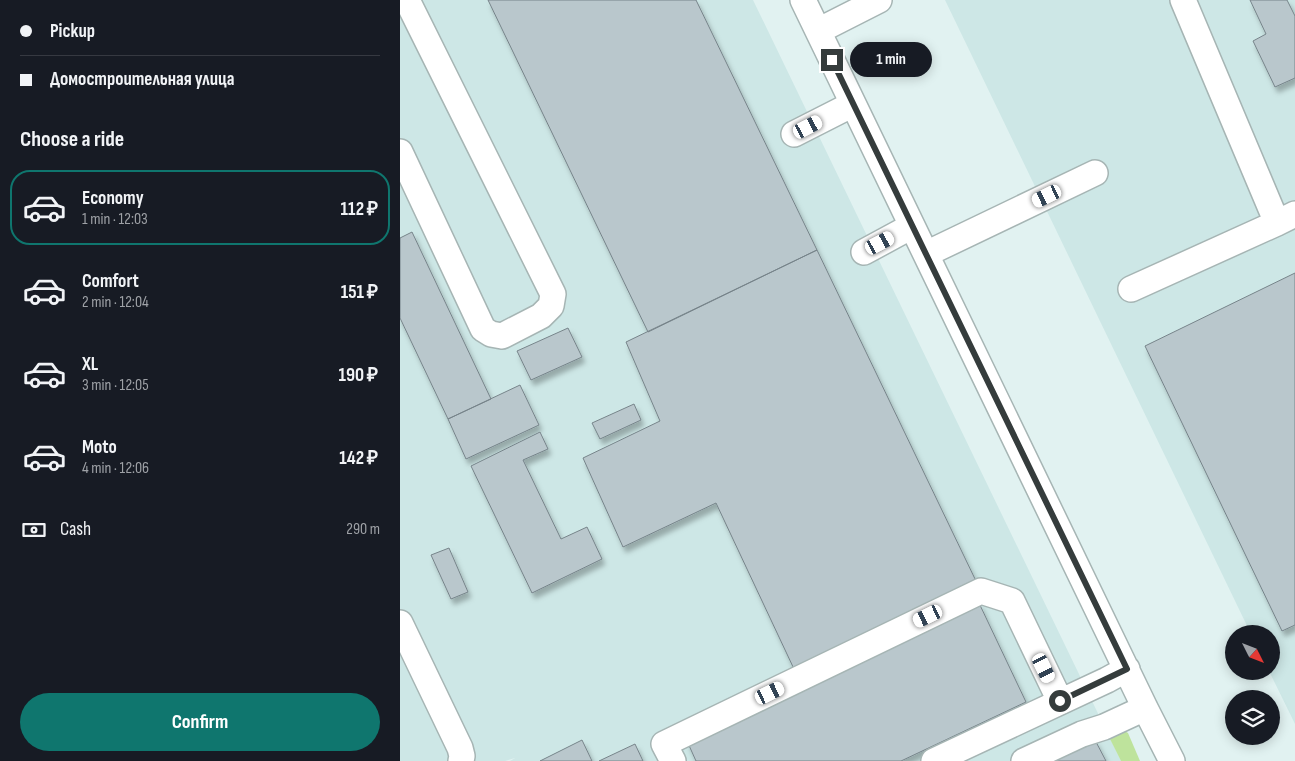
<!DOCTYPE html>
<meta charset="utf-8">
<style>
body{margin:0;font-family:"Sofia Sans Condensed",sans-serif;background:#242831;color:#f1f3f6;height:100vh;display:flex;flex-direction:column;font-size:19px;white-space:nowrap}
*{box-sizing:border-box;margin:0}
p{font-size:16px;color:#9ea1a6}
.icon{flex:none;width:28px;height:28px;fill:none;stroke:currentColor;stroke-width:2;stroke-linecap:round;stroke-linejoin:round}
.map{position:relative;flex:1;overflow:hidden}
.side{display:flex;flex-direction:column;background:#171b24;width:400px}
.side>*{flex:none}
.hud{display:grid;align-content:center;height:110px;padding:0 20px;background:#171b24}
.needle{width:32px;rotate:132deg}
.fabs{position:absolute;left:825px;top:625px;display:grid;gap:10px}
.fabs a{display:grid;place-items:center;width:55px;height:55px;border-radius:50%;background:#171b24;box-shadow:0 2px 12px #0003;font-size:25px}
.end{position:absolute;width:22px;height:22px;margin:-11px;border:6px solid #353c3c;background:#fff;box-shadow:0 0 0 2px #fff}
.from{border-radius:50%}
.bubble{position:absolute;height:35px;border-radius:18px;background:#171b24;box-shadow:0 2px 12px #0003;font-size:16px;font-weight:700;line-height:35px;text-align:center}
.car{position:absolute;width:15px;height:30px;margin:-15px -8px;border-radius:6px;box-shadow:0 0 4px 1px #0007;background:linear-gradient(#fff 24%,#345 0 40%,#fff 0 76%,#345 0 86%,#fff 0)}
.hud b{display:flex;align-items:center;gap:18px;height:48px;font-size:19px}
.hud b+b{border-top:1px solid #363941}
.hud i{width:12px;height:12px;background:#f1f3f6}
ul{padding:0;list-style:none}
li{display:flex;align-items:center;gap:15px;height:75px;margin:0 10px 8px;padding:0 10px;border:2px solid transparent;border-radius:20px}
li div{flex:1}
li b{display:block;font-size:19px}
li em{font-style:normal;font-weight:700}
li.active{border-color:#0f766e}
li>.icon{width:45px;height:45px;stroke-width:1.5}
h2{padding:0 20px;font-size:22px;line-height:60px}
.pay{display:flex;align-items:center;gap:12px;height:55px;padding:0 20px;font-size:19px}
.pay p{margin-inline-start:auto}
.action{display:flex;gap:10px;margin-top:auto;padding:10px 20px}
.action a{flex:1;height:58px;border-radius:30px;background:#0f766e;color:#fff;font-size:20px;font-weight:700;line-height:58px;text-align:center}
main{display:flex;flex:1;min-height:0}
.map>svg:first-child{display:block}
.built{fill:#cde7e6}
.green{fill:#bee39c}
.building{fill:#b9c7cc;stroke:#77848a;filter:url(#shadow)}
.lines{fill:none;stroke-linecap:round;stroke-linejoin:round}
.minor-casing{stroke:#a6b5b4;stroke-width:28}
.minor{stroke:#fff;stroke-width:25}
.route{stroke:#353c3c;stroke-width:6}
</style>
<main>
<section class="side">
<div class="hud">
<b><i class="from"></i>Pickup</b>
<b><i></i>Домостроительная улица</b>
</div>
<h2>Choose a ride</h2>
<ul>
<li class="active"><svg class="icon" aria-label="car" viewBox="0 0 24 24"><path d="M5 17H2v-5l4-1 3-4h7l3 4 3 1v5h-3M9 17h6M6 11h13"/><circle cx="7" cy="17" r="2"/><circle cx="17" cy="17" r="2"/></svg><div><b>Economy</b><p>1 min · 12:03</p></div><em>112 ₽</em></li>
<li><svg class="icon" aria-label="car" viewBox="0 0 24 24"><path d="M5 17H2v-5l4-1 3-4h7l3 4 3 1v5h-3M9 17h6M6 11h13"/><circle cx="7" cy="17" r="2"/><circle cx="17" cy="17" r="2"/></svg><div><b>Comfort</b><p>2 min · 12:04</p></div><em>151 ₽</em></li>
<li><svg class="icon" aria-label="car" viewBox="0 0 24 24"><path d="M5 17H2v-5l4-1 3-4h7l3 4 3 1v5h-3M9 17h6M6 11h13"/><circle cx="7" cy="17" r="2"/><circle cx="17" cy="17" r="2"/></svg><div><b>XL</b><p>3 min · 12:05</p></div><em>190 ₽</em></li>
<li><svg class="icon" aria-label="car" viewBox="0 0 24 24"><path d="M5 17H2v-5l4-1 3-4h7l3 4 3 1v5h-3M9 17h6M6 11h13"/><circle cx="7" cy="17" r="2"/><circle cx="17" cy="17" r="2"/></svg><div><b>Moto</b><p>4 min · 12:06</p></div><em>142 ₽</em></li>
</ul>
<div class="pay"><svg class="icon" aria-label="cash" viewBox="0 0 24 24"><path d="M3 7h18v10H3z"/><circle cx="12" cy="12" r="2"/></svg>Cash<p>290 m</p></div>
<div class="action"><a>Confirm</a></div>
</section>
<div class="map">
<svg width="895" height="761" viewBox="0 0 895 761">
<defs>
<filter id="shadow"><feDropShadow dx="3" dy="5.5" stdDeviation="2.5" flood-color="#0004"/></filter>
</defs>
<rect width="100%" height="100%" fill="#e1f2f1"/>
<!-- built -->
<path class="built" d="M 0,0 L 353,0 L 721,761 L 110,761 L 115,758 L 105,761 L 0,761 Z
M 545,0 L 895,0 L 895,724 L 869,671 L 871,671 L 871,634 L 851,634 Z"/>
<!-- green -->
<path class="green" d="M 723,730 L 728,733 L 740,761 L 721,761 L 707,733 Z"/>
<!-- building -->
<path class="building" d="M 88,0 L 296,0 L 417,250 L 248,332 Z
M 850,0 L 887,0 L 895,16 L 895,78 L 875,87 L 853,41 L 866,34 Z
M 12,232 L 91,399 L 48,419 L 0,318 L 0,238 Z
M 417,250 L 576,581 L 394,669 L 316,503 L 223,547 L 183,458 L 260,421 L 226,342 Z
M 895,273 L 895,625 L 882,631 L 745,346 Z
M 168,328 L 182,357 L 131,380 L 117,351 Z
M 120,385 L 139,425 L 66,459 L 48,419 Z
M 234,404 L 241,420 L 200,439 L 192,423 Z
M 140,432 L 148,449 L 123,460 L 161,539 L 187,527 L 202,559 L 132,593 L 71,466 Z
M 49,548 L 68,592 L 51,599 L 31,555 Z
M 579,603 L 626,702 L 501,761 L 296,761 L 287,741 Z
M 182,740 L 192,761 L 140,761 Z
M 695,740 L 706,761 L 653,761 Z
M 235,744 L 243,761 L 199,761 Z"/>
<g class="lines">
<defs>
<path id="minor" d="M 403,0 L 745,708 L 772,761
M 783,0 L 877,223 L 895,214
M 418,31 L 479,0
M 394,134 L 453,104
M 0,152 L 83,329 L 91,334 L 102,336 L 141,316 L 151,306 L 153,294 L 7,0
M 464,252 L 512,226
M 526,254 L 695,173
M 731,289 L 877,223
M 0,623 L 60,748 L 62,756 L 61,761
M 273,761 L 264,744 L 581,591 L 612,601 L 660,701
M 534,761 L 707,680 L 727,669
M 624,761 L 682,734 L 704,727 L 745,708"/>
</defs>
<!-- minor casing -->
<use href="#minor" class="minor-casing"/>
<!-- minor -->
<use href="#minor" class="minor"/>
</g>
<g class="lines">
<!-- route -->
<path class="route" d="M 432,60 L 727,669 L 660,701"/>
</g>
</svg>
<div class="fabs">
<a><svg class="needle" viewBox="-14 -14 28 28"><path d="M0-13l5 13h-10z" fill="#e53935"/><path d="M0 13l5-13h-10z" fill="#9ea1a6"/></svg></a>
<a><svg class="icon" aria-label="layers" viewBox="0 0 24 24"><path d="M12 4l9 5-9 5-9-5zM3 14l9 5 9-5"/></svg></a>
</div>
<i class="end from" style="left:660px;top:701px"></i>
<i class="end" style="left:432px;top:60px"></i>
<div class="bubble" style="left:450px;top:42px;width:82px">1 min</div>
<i class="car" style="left:408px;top:127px;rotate:63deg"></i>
<i class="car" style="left:647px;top:196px;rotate:244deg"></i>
<i class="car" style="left:480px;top:243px;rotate:62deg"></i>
<i class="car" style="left:528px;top:616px;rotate:244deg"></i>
<i class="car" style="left:644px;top:668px;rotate:154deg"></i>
<i class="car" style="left:370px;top:693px;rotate:64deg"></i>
</div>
</main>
